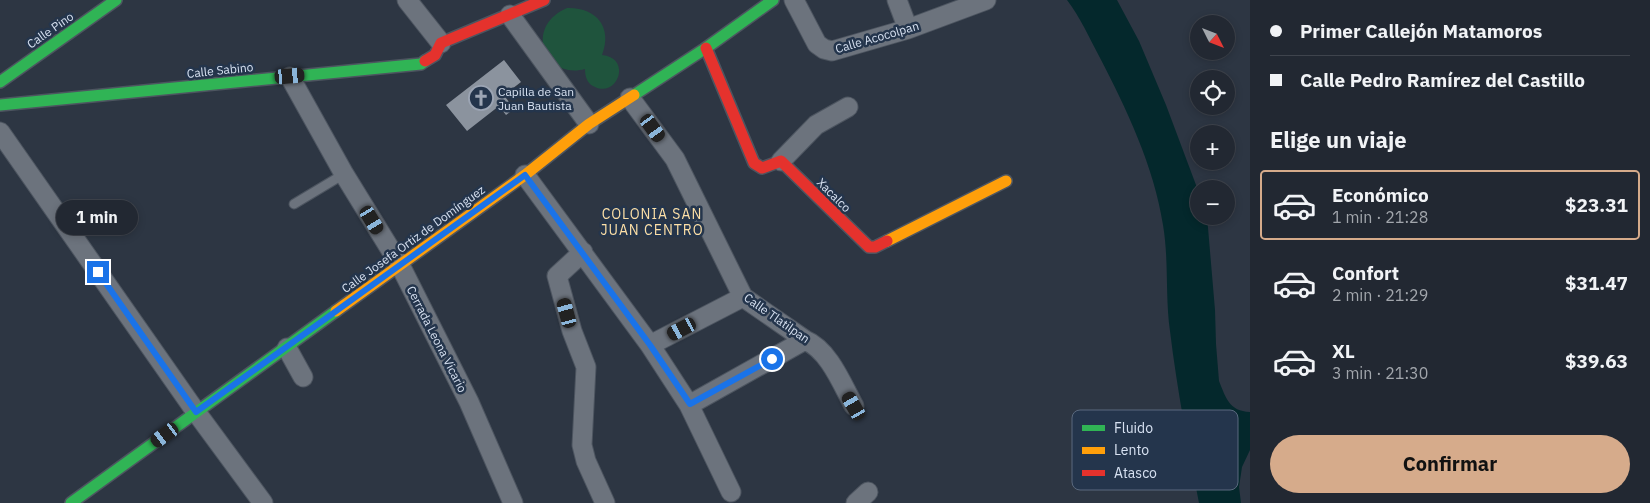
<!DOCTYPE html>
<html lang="es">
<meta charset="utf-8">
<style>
body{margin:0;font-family:"IBM Plex Sans",sans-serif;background:#2e343e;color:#f1f3f6;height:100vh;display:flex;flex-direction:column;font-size:19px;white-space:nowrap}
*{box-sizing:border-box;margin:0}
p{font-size:16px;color:#a2a6ac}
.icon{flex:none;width:28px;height:28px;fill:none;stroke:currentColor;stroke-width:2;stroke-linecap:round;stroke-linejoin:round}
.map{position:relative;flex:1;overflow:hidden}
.side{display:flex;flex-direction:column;background:#222832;width:400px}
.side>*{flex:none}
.banner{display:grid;align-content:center;height:110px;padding:0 20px;background:#222832}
.needle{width:32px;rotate:132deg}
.fabs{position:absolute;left:1190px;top:15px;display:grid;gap:10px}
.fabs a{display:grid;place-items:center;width:45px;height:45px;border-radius:50%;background:#222832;box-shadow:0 2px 8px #0003,0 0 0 1px #3f444d;font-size:25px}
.end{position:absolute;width:22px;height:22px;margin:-11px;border:6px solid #1a73e8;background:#fff;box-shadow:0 0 0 2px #fff}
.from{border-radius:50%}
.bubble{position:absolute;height:35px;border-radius:18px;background:#222832;box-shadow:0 2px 8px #0003,0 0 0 1px #3f444d;font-size:16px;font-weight:700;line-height:35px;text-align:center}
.car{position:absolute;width:15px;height:30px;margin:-15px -8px;border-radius:6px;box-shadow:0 0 4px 1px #0007;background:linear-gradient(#222 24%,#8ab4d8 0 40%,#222 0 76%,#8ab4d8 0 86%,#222 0)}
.banner b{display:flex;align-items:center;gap:18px;height:48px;font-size:19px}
.banner b+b{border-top:1px solid #3f444d}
.banner i{width:12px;height:12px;background:#f1f3f6}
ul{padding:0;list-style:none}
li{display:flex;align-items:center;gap:15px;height:70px;margin:0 10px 8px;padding:0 10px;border:2px solid transparent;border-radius:5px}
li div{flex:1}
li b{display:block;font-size:19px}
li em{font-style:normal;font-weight:700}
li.active{border-color:#d6ab8b}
li>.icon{width:45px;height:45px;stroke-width:1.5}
h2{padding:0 20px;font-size:22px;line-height:60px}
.primary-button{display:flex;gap:10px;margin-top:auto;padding:10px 20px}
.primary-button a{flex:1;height:58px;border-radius:30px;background:#d6ab8b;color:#111;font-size:20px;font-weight:700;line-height:58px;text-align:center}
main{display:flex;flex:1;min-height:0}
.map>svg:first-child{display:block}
.green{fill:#1f543d}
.water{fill:#04282c}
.building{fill:#8b939e}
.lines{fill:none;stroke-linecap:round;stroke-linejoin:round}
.lane-casing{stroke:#4d5560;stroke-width:11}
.street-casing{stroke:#4d5560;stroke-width:21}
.fast-casing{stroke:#4d5560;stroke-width:14}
.slow-casing{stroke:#4d5560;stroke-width:14}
.jam-casing{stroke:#4d5560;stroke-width:14}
.lane{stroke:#6c737d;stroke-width:9}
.street{stroke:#6c737d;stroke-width:19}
.fast{stroke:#30b455;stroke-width:11}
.slow{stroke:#ff9f0a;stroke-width:11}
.jam{stroke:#e5322d;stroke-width:11}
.route{stroke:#1a73e8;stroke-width:6}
.labels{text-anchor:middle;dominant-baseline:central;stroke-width:5;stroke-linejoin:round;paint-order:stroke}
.street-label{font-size:12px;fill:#d7e1f1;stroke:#24354c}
.poi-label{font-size:12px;fill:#d7e1f1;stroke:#24354c;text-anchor:start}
.neighbourhood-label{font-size:14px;letter-spacing:1px;fill:#fcdfa6;stroke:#24354c}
.key{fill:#24354c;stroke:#5a697e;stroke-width:1}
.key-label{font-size:14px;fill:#d7e1f1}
</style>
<main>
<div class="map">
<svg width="1250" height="503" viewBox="0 0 1250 503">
<rect width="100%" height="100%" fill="#2d3643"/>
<!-- green -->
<path class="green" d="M 567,8 C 596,7 613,27 602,55 C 633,58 617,100 593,86 C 587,83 585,76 585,69 C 545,80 523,27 567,8 Z"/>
<!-- water -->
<path class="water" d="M 1067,0 L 1117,0 L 1139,41 L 1166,105 L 1199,193 L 1199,216 L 1207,216 L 1215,310 L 1216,344 L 1219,381 C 1226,398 1229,411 1250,412 L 1250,450 L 1242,467 L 1239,487 L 1241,503 L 1199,503 C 1188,446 1177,389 1170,331 C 1165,296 1169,260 1163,225 C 1154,166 1126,108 1099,56 C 1089,37 1080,17 1067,0 Z"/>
<!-- building -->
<path class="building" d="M 504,60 L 521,82 L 504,95 L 514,109 L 506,115 L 499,106 L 467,131 L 446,105 Z"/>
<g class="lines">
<defs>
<path id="lane" d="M 294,204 L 344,174"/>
<path id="street" d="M 407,0 L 441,43
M 794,0 L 817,44 L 824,49 L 832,51 L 908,29 L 986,0
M 897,0 L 908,29
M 510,15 L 589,124
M 290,77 L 344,174 L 400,265 L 469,402 L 513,503
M 630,98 L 675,159 L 743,297 L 805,340 C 829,350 842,384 854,406
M 0,132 L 196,412 L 263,503
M 781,161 L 816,125 L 848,107
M 525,175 L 650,345 L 689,405 L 731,492
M 583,252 L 557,276 L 572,331 L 586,367 L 582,445 L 586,461 L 605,503
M 650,345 L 743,297
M 287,348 L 303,377
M 689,405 L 805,340
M 856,503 L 868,492"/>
<path id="fast" d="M 0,82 L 116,0
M 634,95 L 706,48 L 773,0
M 0,105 L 421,64 L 425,61
M 71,503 L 336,311"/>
<path id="slow" d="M 887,241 L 1006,181
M 336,311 L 525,175 L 589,124 L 634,95"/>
<path id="jam" d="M 706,48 L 754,163 L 762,168 L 781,161 L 869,247 L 875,247 L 887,241
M 425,61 L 435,55 L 441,43 L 544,0"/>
</defs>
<!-- lane casing -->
<use href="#lane" class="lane-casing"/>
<!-- street casing -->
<use href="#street" class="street-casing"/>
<!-- fast casing -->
<use href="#fast" class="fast-casing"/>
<!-- slow casing -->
<use href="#slow" class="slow-casing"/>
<!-- jam casing -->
<use href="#jam" class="jam-casing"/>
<!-- lane -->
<use href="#lane" class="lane"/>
<!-- street -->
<use href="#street" class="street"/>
<!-- fast -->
<use href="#fast" class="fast"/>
<!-- slow -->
<use href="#slow" class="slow"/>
<!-- jam -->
<use href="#jam" class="jam"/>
</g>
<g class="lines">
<!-- route -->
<path class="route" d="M 98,272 L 196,412 L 525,175 L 650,345 L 690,404 L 772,359"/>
</g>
<!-- icons -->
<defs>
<symbol id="church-ring" viewBox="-11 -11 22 22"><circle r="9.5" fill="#24354c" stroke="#9ca5b4" stroke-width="1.5"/><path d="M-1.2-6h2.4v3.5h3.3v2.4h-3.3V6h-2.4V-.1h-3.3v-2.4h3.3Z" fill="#9ca5b4"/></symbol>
</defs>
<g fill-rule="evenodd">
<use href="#church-ring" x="467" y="84" width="28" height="28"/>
</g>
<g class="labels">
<!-- street labels -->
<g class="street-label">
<text transform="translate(50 30) rotate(-35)">Calle Pino</text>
<text transform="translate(877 37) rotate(-16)">Calle Acocolpan</text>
<text transform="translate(220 70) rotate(-6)">Calle Sabino</text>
<text transform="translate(834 195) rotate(45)">Xacalco</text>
<text transform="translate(413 239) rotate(-36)">Calle Josefa Ortiz de Domínguez</text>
<text transform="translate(777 318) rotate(35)">Calle Tlatilpan</text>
<text transform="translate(437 339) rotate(63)">Cerrada Leona Vicario</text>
</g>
<!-- poi labels -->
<g class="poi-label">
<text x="498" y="91">Capilla de San<tspan x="498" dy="14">Juan Bautista</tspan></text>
</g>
<!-- neighbourhood labels -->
<g class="neighbourhood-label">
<text x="652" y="214">COLONIA SAN<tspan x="652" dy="16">JUAN CENTRO</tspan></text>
</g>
</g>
<!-- legend -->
<rect x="1072" y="410" width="166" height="80" rx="8" class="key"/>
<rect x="1082" y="425" width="23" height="6" fill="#30b455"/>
<rect x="1082" y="447" width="23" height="7" fill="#ff9f0a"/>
<rect x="1082" y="470" width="23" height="6" fill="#e5322d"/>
<g class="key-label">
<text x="1114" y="433">Fluido</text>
<text x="1114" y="455">Lento</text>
<text x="1114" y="478">Atasco</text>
</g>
</svg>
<div class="fabs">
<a><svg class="needle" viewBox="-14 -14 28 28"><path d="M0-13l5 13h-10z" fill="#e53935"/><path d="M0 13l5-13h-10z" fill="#a2a6ac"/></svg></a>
<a><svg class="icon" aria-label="locate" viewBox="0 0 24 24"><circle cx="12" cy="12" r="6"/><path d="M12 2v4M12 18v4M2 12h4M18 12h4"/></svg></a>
<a>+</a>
<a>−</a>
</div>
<i class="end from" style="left:772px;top:359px"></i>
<i class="end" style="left:98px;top:272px"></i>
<div class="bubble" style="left:56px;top:200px;width:82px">1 min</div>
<i class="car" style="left:290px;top:76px;rotate:85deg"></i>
<i class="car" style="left:653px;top:128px;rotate:144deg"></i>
<i class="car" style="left:372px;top:220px;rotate:149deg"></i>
<i class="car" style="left:567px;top:313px;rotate:345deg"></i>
<i class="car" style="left:682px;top:329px;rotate:242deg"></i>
<i class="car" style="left:854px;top:406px;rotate:330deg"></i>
<i class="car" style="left:165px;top:435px;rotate:234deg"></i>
</div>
<section class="side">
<div class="banner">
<b><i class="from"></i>Primer Callejón Matamoros</b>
<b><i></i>Calle Pedro Ramírez del Castillo</b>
</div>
<h2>Elige un viaje</h2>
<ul>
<li class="active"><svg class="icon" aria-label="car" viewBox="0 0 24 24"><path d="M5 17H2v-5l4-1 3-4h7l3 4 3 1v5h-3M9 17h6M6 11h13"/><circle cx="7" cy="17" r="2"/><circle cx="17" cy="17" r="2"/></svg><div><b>Económico</b><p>1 min · 21:28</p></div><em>$23.31</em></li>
<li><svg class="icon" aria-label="car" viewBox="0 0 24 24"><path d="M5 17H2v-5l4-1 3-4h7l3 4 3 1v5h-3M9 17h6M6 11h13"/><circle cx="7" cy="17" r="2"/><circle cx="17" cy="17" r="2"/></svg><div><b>Confort</b><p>2 min · 21:29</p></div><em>$31.47</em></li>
<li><svg class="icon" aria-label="car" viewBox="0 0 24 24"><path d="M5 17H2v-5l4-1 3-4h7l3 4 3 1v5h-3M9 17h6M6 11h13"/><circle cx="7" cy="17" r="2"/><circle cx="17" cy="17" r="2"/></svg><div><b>XL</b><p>3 min · 21:30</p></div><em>$39.63</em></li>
</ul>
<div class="primary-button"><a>Confirmar</a></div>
</section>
</main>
